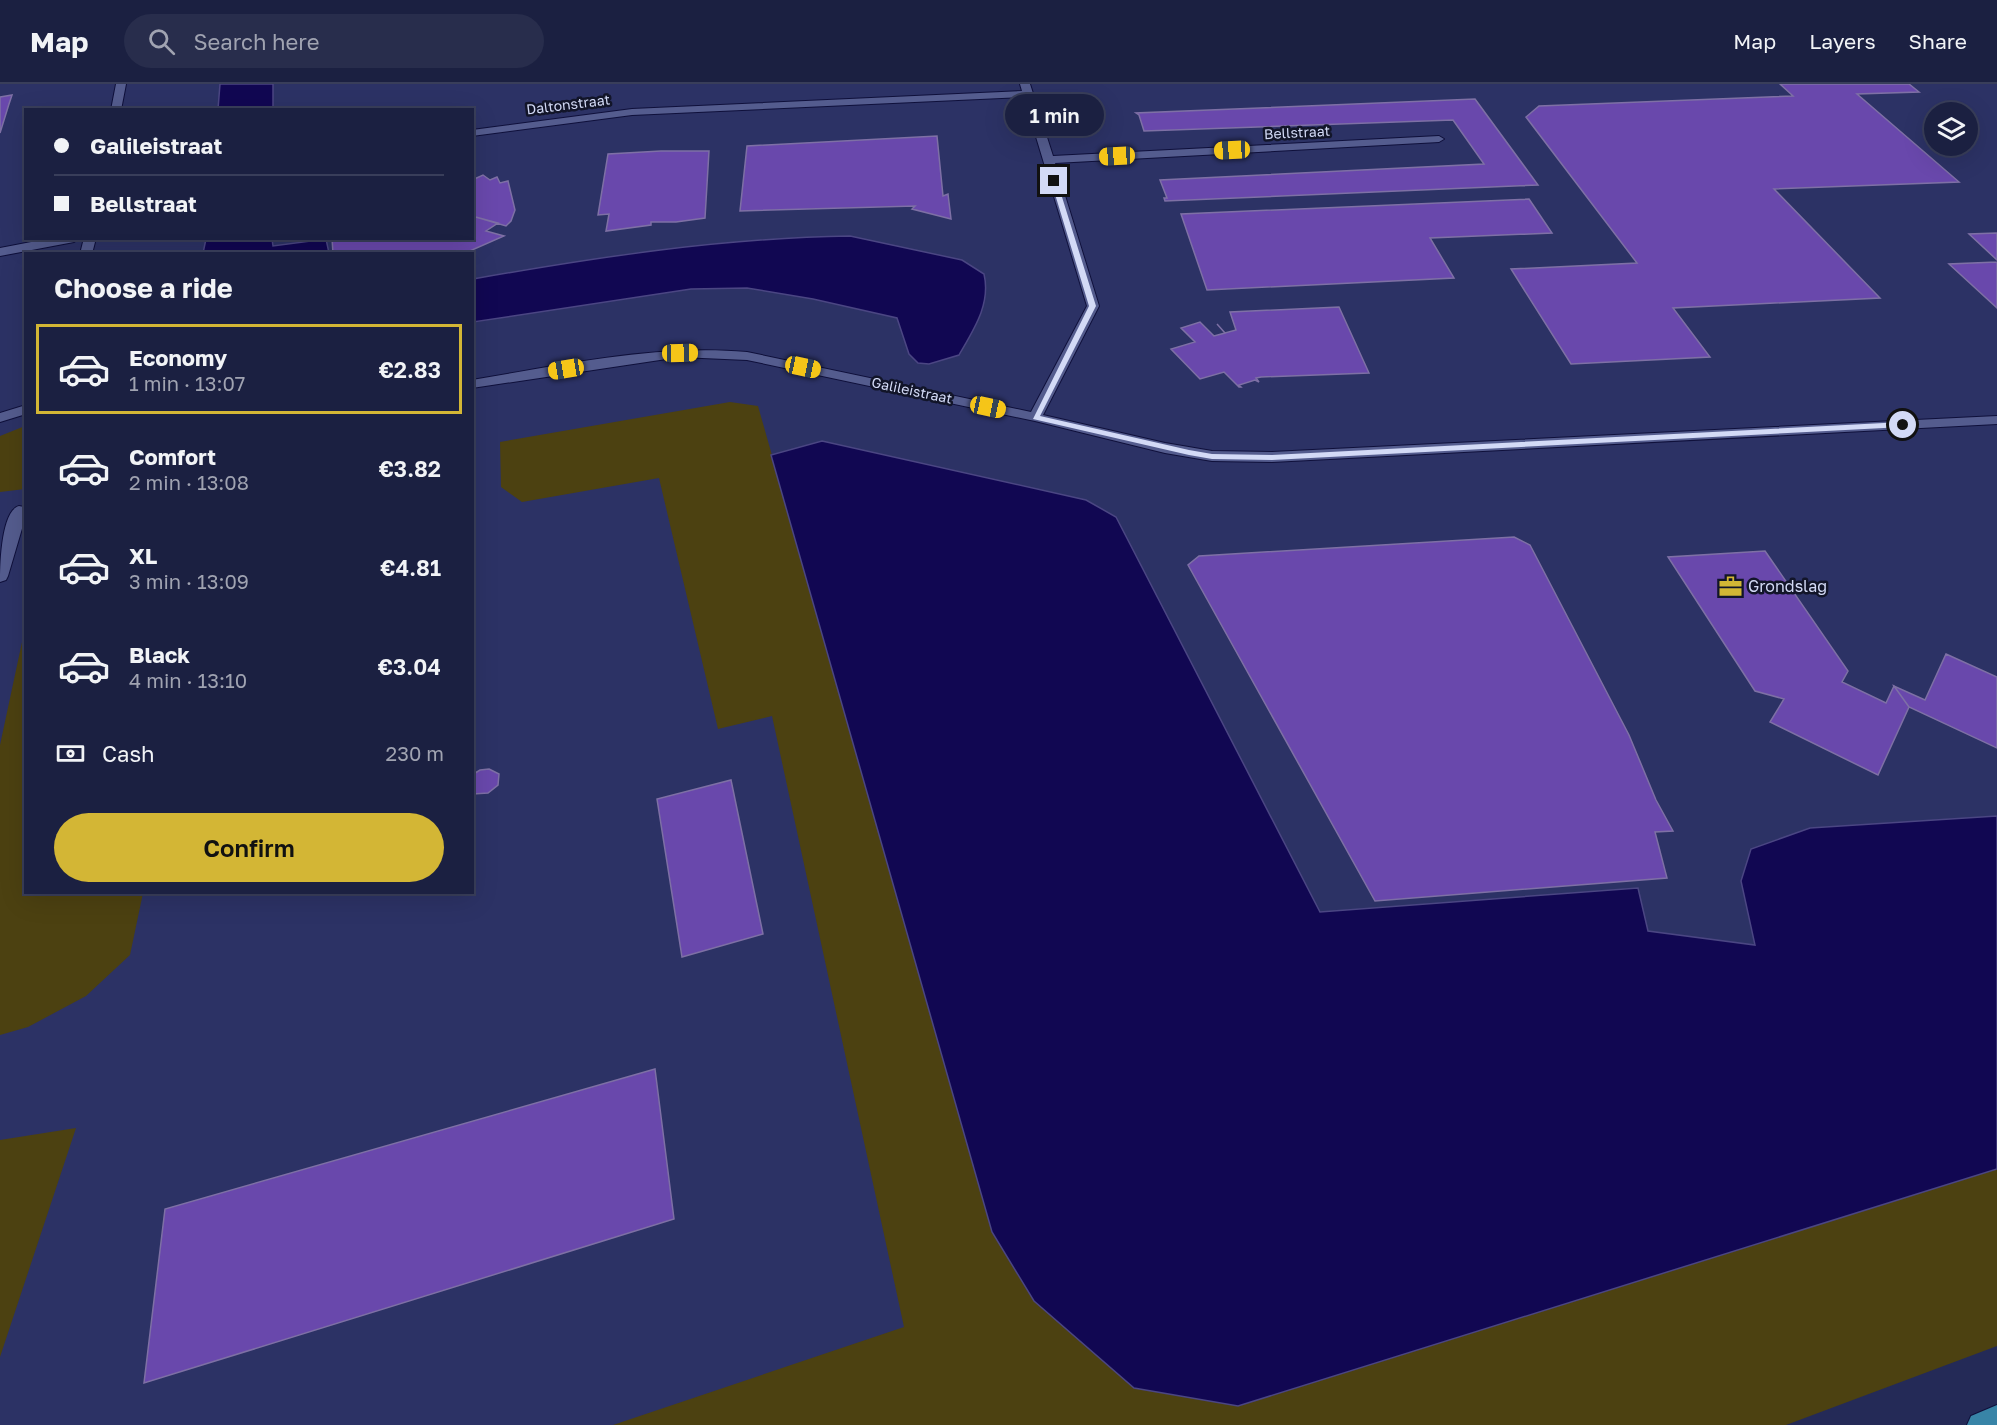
<!DOCTYPE html>
<meta charset="utf-8">
<style>
body{margin:0;font-family:"Golos Text",sans-serif;background:#282d4c;color:#f1f3f6;height:100vh;display:flex;flex-direction:column;font-size:22px;white-space:nowrap}
*{box-sizing:border-box;margin:0}
p{font-size:20px;color:#a0a3b1}
.icon{flex:none;width:33px;height:33px;fill:none;stroke:currentColor;stroke-width:2;stroke-linecap:round;stroke-linejoin:round}
.map{position:relative;flex:1;overflow:hidden}
.details{position:absolute;left:24px;top:168px;width:450px;height:642px;display:flex;flex-direction:column;background:#1b2041;border-radius:0px;box-shadow:0 6px 24px #0002,0 0 0 2px #393e5a}
.details>*{flex:none}
.guide{position:absolute;left:24px;top:24px;width:450px;height:132px;border-radius:0px;box-shadow:0 6px 24px #0002,0 0 0 2px #393e5a;display:grid;align-content:center;height:132px;padding:0 30px;background:#1b2041}
.controls{position:absolute;left:1924px;top:18px;display:grid;gap:12px}
.controls a{display:grid;place-items:center;width:54px;height:54px;border-radius:50%;background:#1b2041;box-shadow:0 6px 24px #0002,0 0 0 2px #393e5a;font-size:30px}
.end{position:absolute;width:27px;height:27px;margin:-14px;border:8px solid #d3daf6;background:#111;box-shadow:0 0 0 3px #111}
.from{border-radius:50%}
.bubble{position:absolute;height:42px;border-radius:21px;background:#1b2041;box-shadow:0 6px 24px #0002,0 0 0 2px #393e5a;font-size:20px;font-weight:600;line-height:42px;text-align:center}
.car{position:absolute;width:18px;height:36px;margin:-18px -9px;border-radius:8px;box-shadow:0 0 4px 2px #0007;background:linear-gradient(#f5c518 24%,#345 0 40%,#f5c518 0 76%,#345 0 86%,#f5c518 0)}
.guide b{display:flex;align-items:center;gap:21px;height:57px;font-size:22px}
.guide b+b{border-top:2px solid #393e5a}
.guide i{width:15px;height:15px;background:#f1f3f6}
ul{padding:0;list-style:none}
li{display:flex;align-items:center;gap:18px;height:90px;margin:0 12px 9px;padding:0 18px;border:3px solid transparent;border-radius:0px}
li div{flex:1}
li b{display:block;font-size:22px}
li em{font-style:normal;font-weight:600}
li.on{border-color:#d3b635}
li>.icon{width:54px;height:54px;stroke-width:1.5}
h2{padding:0 30px;font-size:27px;line-height:72px}
.pay{display:flex;align-items:center;gap:15px;height:66px;padding:0 30px;font-size:22px}
.pay p{margin-inline-start:auto}
.button{display:flex;gap:12px;margin-top:auto;padding:12px 30px}
.button a{flex:1;height:69px;border-radius:36px;background:#d3b635;color:#111;font-size:24px;font-weight:600;line-height:69px;text-align:center}
header{display:flex;align-items:center;gap:36px;box-sizing:border-box;height:84px;padding:0 30px;background:#1b2041;border-bottom:2px solid #393e5a}
header strong{font-size:28px}
nav{display:flex;gap:33px;margin-inline-start:auto;font-size:21px}
.search{width:420px;height:54px;background:#282d4c;display:flex;align-items:center;gap:15px;box-sizing:border-box;padding:0 21px;border-radius:33px;color:#a0a3b1;font-size:22px}
.map>svg:first-child{display:block}
.built{fill:#2c3265;fill-rule:evenodd}
.green{fill:#4c4111}
.water{fill:#110752;stroke:#4b4683;stroke-width:1.5}
.building{fill:#6948ac;stroke:#7e70a5;stroke-width:1.5}
.lines{fill:none;stroke-linecap:round;stroke-linejoin:round}
.minor-casing{stroke:#0f103b;stroke-width:2}
.major-casing{stroke:#0f103b;stroke-width:2}
.minor{fill:#545c8e;fill-rule:evenodd}
.major{fill:#3884a7;fill-rule:evenodd}
.route{fill:#d3daf6}
.labels{text-anchor:middle;dominant-baseline:central;stroke-width:5;stroke-linejoin:round;paint-order:stroke}
.far-street-label{font-size:14px;fill:#d3daf6;stroke:#121529}
.poi-label{font-size:16px;fill:#d3daf6;stroke:#121529;text-anchor:start}
</style>
<header>
<strong>Map</strong>
<div class="search"><svg class="icon" aria-label="search" viewBox="0 0 24 24"><circle cx="10" cy="10" r="6"/><path d="M15 15l6 6"/></svg>Search here</div>
<nav><a>Map</a><a>Layers</a><a>Share</a></nav>
</header>
<div class="map">
<svg width="1997" height="1341" viewBox="0 0 1997 1341">
<rect width="100%" height="100%" fill="#242a57"/>
<!-- built -->
<path class="built" d="M 0,0 L 1997,0 L 1997,1212 L 1625,1341 L 0,1341 ZM 26,26 L 472,26 L 472,154 L 26,154 ZM 1935,28 L 1968,28 L 1968,62 L 1935,62 ZM 26,170 L 472,170 L 472,808 L 26,808 Z"/>
<!-- green -->
<path class="green" d="M 730,318 L 758,322 L 992,1148 L 1238,1322 L 1997,1085 L 1997,1262 L 1786,1341 L 613,1341 L 904,1243 L 772,632 L 718,645 L 659,394 L 522,418 L 501,403 L 500,358 Z
M 25,342 L 25,405 L 0,408 L 0,352 Z
M 25,544 L 26,808 L 143,809 L 130,871 L 86,912 L 28,943 L 0,951 L 0,661 Z
M 76,1044 L 0,1273 L 0,1056 Z"/>
<!-- water -->
<path class="water" d="M 220,0 L 273,0 L 273,25 L 218,25 Z
M 850,152 L 962,176 L 984,190 C 991,220 974,245 959,271 L 929,280 L 918,279 L 909,270 L 897,234 L 813,215 L 747,204 L 691,205 L 473,238 L 473,195 C 598,173 722,154 850,152 Z
M 206,155 L 272,155 L 273,162 L 326,155 L 329,169 L 203,169 Z
M 822,357 L 1086,416 L 1116,433 L 1320,828 L 1638,804 L 1648,847 L 1755,861 L 1741,797 L 1751,765 L 1810,744 L 1997,732 L 1997,1085 L 1238,1322 L 1134,1304 L 1034,1217 L 992,1148 L 771,371 Z"/>
<!-- building -->
<path class="building" d="M 1780,0 L 1909,0 L 1919,8 L 1857,10 L 1959,98 L 1774,105 L 1880,214 L 1673,224 L 1710,273 L 1571,280 L 1511,185 L 1637,179 L 1526,33 L 1539,22 L 1793,12 Z
M 12,11 L 9,20 L 0,49 L 0,13 Z
M 1475,15 L 1538,101 L 1165,117 L 1164,114 L 1167,114 L 1160,96 L 1484,80 L 1453,36 L 1144,47 L 1139,31 L 1136,29 Z
M 937,52 L 943,112 L 948,110 L 951,135 L 912,125 L 915,122 L 740,127 L 747,62 Z
M 661,67 L 709,67 L 705,134 L 676,138 L 651,138 L 651,141 L 606,147 L 609,130 L 598,131 L 608,70 Z
M 483,91 L 490,96 L 497,93 L 500,99 L 508,97 L 515,126 L 511,137 L 506,142 L 472,132 L 472,96 Z
M 1529,115 L 1552,149 L 1430,154 L 1454,194 L 1207,206 L 1181,130 Z
M 472,132 L 498,139 L 486,147 L 504,152 L 463,170 L 333,170 L 332,154 L 472,154 Z
M 1997,149 L 1997,176 L 1969,150 Z
M 1997,178 L 1997,224 L 1949,180 Z
M 1339,223 L 1369,289 L 1261,293 L 1256,294 L 1259,298 L 1255,296 L 1239,301 L 1241,303 L 1239,303 L 1224,288 L 1200,295 L 1171,265 L 1195,258 L 1181,244 L 1200,238 L 1214,252 L 1225,249 L 1217,240 L 1225,249 L 1236,246 L 1230,228 Z
M 1514,453 L 1530,461 L 1629,651 L 1656,716 L 1673,747 L 1655,748 L 1667,794 L 1375,817 L 1188,481 L 1199,472 Z
M 1765,467 L 1848,587 L 1842,598 L 1886,619 L 1894,602 L 1909,623 L 1878,691 L 1770,638 L 1784,615 L 1755,607 L 1668,473 Z
M 1946,570 L 1997,593 L 1997,664 L 1909,623 L 1894,602 L 1925,616 Z
M 489,685 L 499,690 L 498,701 L 488,709 L 473,710 L 472,691 L 480,686 Z
M 731,696 L 763,850 L 682,873 L 657,715 Z
M 655,985 L 674,1135 L 144,1299 L 165,1125 Z"/>
<g class="lines">
<defs>
<path id="minor" d="M 116,0 L 126,0 L 121,26 L 111,26 Z
M 1020,0 L 1030,0 L 1053,72 L 1439,52 L 1444,55 L 1439,58 L 1055,79 L 1099,222 L 1043,331 L 1165,359 L 1212,367 L 1272,368 L 1997,332 L 1997,340 L 1272,378 L 1212,377 L 1165,369 L 1035,337 L 747,276 L 680,273 L 472,304 L 472,296 C 563,281 655,260 747,268 L 1031,328 L 1087,222 L 1024,13 L 632,31 L 472,52 L 472,46 L 632,25 L 1022,7 Z
M 52,154 L 80,154 L 74,158 L 0,172 L 0,164 Z
M 84,154 L 96,154 L 92,170 L 80,170 Z
M 26,321 L 26,330 L 0,338 L 0,329 Z
M 19,422 L 24,423 L 26,431 L 8,492 L 6,496 L 0,498 C 0,482 1,427 19,422 Z"/>
<path id="major" d="M 1997,1321 L 1997,1341 L 1967,1341 L 1971,1332 Z"/>
</defs>
<!-- minor casing -->
<use href="#minor" class="minor-casing"/>
<!-- major casing -->
<use href="#major" class="major-casing"/>
<!-- minor -->
<use href="#minor" class="minor"/>
<!-- major -->
<use href="#major" class="major"/>
</g>
<!-- route -->
<path class="route" d="M 1054,95 L 1057,97 L 1096,222 L 1040,332 L 1189,366 L 1212,370 L 1272,371 L 1903,338 L 1907,341 L 1903,343 L 1272,376 L 1212,375 L 1189,371 L 1033,335 L 1089,222 L 1051,97 Z"/>
<!-- icons -->
<defs>
<symbol id="office-bare" viewBox="-9 -9 18 18"><path d="M-6-3h4V-5.5h4V-3h4V5H-6ZM-1-4.5V-3h2v-1.5ZM-6 0V1H6V0Z" fill="#d3b635" stroke="#121529" stroke-width="2.5" paint-order="stroke"/></symbol>
</defs>
<g fill-rule="evenodd">
<use href="#office-bare" x="1714" y="486" width="33" height="33"/>
</g>
<g class="labels">
<!-- far-street labels -->
<g class="far-street-label">
<text transform="translate(568 20) rotate(-7)">Daltonstraat</text>
<text transform="translate(1297 48) rotate(-3)">Bellstraat</text>
<text transform="translate(912 306) rotate(12)">Galileistraat</text>
</g>
<!-- poi labels -->
<g class="poi-label">
<text x="1748" y="502">Grondslag</text>
</g>
</g>
</svg>
<div class="controls">
<a><svg class="icon" aria-label="layers" viewBox="0 0 24 24"><path d="M12 4l9 5-9 5-9-5zM3 14l9 5 9-5"/></svg></a>
</div>
<i class="end from" style="left:1903px;top:341px"></i>
<i class="end" style="left:1054px;top:97px"></i>
<div class="bubble" style="left:1005px;top:10px;width:99px">1 min</div>
<i class="car" style="left:1232px;top:66px;rotate:267deg"></i>
<i class="car" style="left:1117px;top:72px;rotate:267deg"></i>
<i class="car" style="left:680px;top:269px;rotate:89deg"></i>
<i class="car" style="left:803px;top:283px;rotate:102deg"></i>
<i class="car" style="left:566px;top:285px;rotate:261deg"></i>
<i class="car" style="left:988px;top:323px;rotate:102deg"></i>
<div class="guide">
<b><i class="from"></i>Galileistraat</b>
<b><i></i>Bellstraat</b>
</div>
<section class="details">
<h2>Choose a ride</h2>
<ul>
<li class="on"><svg class="icon" aria-label="car" viewBox="0 0 24 24"><path d="M5 17H2v-5l4-1 3-4h7l3 4 3 1v5h-3M9 17h6M6 11h13"/><circle cx="7" cy="17" r="2"/><circle cx="17" cy="17" r="2"/></svg><div><b>Economy</b><p>1 min · 13:07</p></div><em>€2.83</em></li>
<li><svg class="icon" aria-label="car" viewBox="0 0 24 24"><path d="M5 17H2v-5l4-1 3-4h7l3 4 3 1v5h-3M9 17h6M6 11h13"/><circle cx="7" cy="17" r="2"/><circle cx="17" cy="17" r="2"/></svg><div><b>Comfort</b><p>2 min · 13:08</p></div><em>€3.82</em></li>
<li><svg class="icon" aria-label="car" viewBox="0 0 24 24"><path d="M5 17H2v-5l4-1 3-4h7l3 4 3 1v5h-3M9 17h6M6 11h13"/><circle cx="7" cy="17" r="2"/><circle cx="17" cy="17" r="2"/></svg><div><b>XL</b><p>3 min · 13:09</p></div><em>€4.81</em></li>
<li><svg class="icon" aria-label="car" viewBox="0 0 24 24"><path d="M5 17H2v-5l4-1 3-4h7l3 4 3 1v5h-3M9 17h6M6 11h13"/><circle cx="7" cy="17" r="2"/><circle cx="17" cy="17" r="2"/></svg><div><b>Black</b><p>4 min · 13:10</p></div><em>€3.04</em></li>
</ul>
<div class="pay"><svg class="icon" aria-label="cash" viewBox="0 0 24 24"><path d="M3 7h18v10H3z"/><circle cx="12" cy="12" r="2"/></svg>Cash<p>230 m</p></div>
<div class="button"><a>Confirm</a></div>
</section>
</div>
